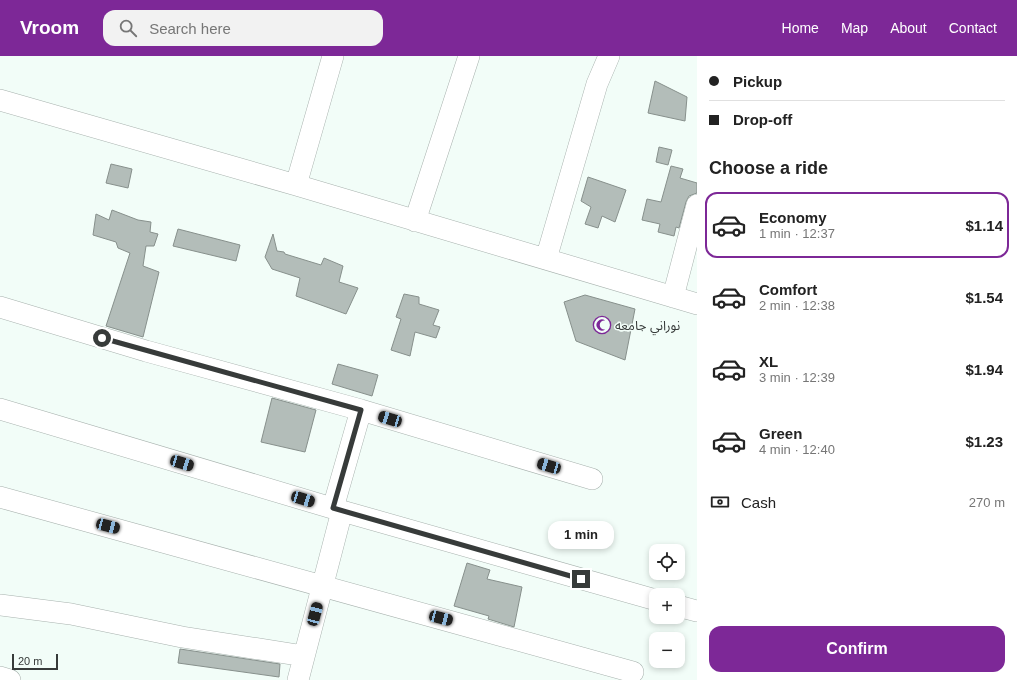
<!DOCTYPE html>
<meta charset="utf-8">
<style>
body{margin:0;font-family:Helvetica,"Noto Sans Arabic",sans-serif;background:#f2f2f2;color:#222;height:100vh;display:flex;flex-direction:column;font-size:15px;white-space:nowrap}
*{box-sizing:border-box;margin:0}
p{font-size:13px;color:#767676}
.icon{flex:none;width:22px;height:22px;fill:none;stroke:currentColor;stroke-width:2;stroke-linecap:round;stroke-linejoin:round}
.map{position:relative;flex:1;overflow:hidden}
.details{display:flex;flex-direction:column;background:#fff;width:320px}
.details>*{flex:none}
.top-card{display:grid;align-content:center;height:88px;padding:0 12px;background:#fff}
.buttons{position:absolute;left:649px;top:488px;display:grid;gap:8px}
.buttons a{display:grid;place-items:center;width:36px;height:36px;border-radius:8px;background:#fff;box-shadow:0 2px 6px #0003;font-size:20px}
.scale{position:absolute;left:12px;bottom:10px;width:46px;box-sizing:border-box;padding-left:4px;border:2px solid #373b3a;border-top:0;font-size:11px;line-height:14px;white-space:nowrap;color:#373b3a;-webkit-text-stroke:3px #f2fdf8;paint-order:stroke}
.end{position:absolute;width:18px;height:18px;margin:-9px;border:5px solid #373b3a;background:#fff;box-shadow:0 0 0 2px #fff}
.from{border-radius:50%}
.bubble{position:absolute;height:28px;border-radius:12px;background:#fff;box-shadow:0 2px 6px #0003;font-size:13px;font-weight:800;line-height:28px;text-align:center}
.car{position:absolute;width:12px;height:24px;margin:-12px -6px;border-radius:5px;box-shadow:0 0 3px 1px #0007;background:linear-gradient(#222 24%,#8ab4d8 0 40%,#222 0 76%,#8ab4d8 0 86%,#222 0)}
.top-card b{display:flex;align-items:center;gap:14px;height:38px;font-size:15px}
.top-card b+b{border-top:1px solid #e0e0e0}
.top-card i{width:10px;height:10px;background:#222}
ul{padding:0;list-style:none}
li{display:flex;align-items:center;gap:12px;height:66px;margin:0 8px 6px;padding:0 4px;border:2px solid transparent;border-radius:12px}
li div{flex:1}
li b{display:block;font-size:15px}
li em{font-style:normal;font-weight:800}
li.current{border-color:#7d2897}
li>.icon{width:36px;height:36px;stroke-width:1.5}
h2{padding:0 12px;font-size:18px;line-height:48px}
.pay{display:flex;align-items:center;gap:10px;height:44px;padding:0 12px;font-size:15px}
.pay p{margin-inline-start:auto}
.cta{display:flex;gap:8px;margin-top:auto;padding:8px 12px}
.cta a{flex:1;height:46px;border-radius:12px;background:#7d2897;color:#fff;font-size:16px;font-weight:800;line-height:46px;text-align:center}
header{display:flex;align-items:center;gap:24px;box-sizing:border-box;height:56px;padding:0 20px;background:#7d2897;color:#fff}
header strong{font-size:19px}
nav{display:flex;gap:22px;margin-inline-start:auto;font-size:14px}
.search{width:280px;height:36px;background:#f2f2f2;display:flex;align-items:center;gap:10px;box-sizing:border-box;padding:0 14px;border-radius:12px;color:#767676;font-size:15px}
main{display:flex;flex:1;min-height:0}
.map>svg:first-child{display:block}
.building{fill:#b3bdb9;stroke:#87908c}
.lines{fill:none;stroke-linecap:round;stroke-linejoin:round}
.minor-casing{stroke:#a8b2ae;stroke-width:22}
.minor{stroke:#fff;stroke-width:21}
.route{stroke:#373b3a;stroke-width:5}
.labels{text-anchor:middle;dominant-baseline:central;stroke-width:3;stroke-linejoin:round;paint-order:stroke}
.poi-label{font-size:13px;fill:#373b3a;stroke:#f2fdf8;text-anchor:start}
</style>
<header>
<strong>Vroom</strong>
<div class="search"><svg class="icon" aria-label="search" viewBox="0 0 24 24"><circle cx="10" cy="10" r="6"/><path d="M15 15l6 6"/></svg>Search here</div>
<nav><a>Home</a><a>Map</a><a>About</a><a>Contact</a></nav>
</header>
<main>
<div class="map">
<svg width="697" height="624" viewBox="0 0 697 624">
<rect width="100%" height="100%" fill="#f2fdf8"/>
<!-- building -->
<path class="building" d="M 655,25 L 687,41 L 685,65 L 648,57 Z
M 659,91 L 672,94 L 668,109 L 656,106 Z
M 111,108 L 132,113 L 128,132 L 106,127 Z
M 671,110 L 683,113 L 680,122 L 697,127 L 697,137 L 689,140 L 686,146 L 679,172 L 676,171 L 674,180 L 658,176 L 660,168 L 642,164 L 647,143 L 661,146 Z
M 588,121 L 626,134 L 615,166 L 602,160 L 598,172 L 585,168 L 591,151 L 581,145 Z
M 112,154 L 138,164 L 151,166 L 150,176 L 158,178 L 154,190 L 146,190 L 143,210 L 159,216 L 143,281 L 106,270 L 130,197 L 118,192 L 116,186 L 93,179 L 96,158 L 109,164 Z
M 178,173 L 240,189 L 236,205 L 173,190 Z
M 273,178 L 277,195 L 284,196 L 285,198 L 321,209 L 324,202 L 343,210 L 339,226 L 358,232 L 346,258 L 296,240 L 300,222 L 272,213 L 265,201 Z
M 404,238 L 419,241 L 419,248 L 439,254 L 433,269 L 440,271 L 436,282 L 415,276 L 410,300 L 391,294 L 401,263 L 396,261 Z
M 585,239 L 635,253 L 625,304 L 576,285 L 564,246 Z
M 338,308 L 378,319 L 372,340 L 332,328 Z
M 272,342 L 316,354 L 305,396 L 261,386 Z
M 467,507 L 490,514 L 487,523 L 522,531 L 514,571 L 488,563 L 489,560 L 454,550 Z
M 180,593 L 280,608 L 279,621 L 178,607 Z"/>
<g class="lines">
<defs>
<path id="minor" d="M 0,44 L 296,129 L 697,248
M 296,129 L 333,0
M 415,165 L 469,0
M 546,203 L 597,28 L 609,0
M 673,241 L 697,149
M 0,251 L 146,295 L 361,354 L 592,423
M 0,353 L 342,455 L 656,544
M 0,441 L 633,616
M 333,452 L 361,354
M 0,549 L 71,558 L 182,581 L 304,600
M 678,550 L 697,555
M 0,621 L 10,624
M 298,624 L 342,455"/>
</defs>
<!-- minor casing -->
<use href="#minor" class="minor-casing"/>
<!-- minor -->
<use href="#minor" class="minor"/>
</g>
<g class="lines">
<!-- route -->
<path class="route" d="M 102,282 L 361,354 L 333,452 L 581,523"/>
</g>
<!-- icons -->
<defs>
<symbol id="mosque-ring" viewBox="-11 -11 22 22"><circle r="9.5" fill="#f2fdf8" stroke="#7d2897" stroke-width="1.5"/><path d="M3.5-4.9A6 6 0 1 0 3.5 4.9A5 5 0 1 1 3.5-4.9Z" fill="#7d2897"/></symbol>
</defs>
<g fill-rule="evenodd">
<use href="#mosque-ring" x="592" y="259" width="20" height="20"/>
</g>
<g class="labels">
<!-- poi labels -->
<g class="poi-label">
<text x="615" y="269">نوراني جامعه</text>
</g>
</g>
</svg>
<div class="buttons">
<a><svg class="icon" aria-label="locate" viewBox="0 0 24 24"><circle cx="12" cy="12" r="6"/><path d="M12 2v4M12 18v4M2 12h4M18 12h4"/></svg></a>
<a>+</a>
<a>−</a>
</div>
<div class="scale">20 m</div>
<i class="end from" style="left:102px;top:282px"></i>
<i class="end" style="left:581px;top:523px"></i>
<div class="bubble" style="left:548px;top:465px;width:66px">1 min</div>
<i class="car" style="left:390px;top:363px;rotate:287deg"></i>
<i class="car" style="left:182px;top:407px;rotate:107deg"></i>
<i class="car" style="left:549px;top:410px;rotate:286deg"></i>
<i class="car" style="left:303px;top:443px;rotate:107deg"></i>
<i class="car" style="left:108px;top:470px;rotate:105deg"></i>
<i class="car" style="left:315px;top:558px;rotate:15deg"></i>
<i class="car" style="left:441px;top:562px;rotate:105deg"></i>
</div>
<section class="details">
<div class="top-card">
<b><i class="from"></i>Pickup</b>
<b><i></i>Drop-off</b>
</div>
<h2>Choose a ride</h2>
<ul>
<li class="current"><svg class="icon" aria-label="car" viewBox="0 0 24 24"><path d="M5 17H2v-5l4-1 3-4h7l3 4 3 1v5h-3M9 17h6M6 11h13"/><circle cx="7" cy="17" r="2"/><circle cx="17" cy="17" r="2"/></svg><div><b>Economy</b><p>1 min · 12:37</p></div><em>$1.14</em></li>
<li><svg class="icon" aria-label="car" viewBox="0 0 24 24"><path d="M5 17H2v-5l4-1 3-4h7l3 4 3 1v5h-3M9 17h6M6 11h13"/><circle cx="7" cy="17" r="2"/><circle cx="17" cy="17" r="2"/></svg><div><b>Comfort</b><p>2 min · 12:38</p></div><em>$1.54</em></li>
<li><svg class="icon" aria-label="car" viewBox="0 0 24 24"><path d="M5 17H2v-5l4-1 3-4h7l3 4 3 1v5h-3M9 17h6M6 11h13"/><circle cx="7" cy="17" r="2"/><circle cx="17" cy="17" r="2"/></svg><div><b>XL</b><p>3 min · 12:39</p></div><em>$1.94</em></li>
<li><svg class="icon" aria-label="car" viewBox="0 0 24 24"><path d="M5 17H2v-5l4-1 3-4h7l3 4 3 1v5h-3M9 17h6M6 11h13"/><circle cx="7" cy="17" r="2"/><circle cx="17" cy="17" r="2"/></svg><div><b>Green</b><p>4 min · 12:40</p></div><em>$1.23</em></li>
</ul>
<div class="pay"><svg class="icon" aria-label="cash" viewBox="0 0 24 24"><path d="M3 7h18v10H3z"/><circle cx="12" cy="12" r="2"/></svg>Cash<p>270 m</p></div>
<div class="cta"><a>Confirm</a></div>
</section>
</main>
